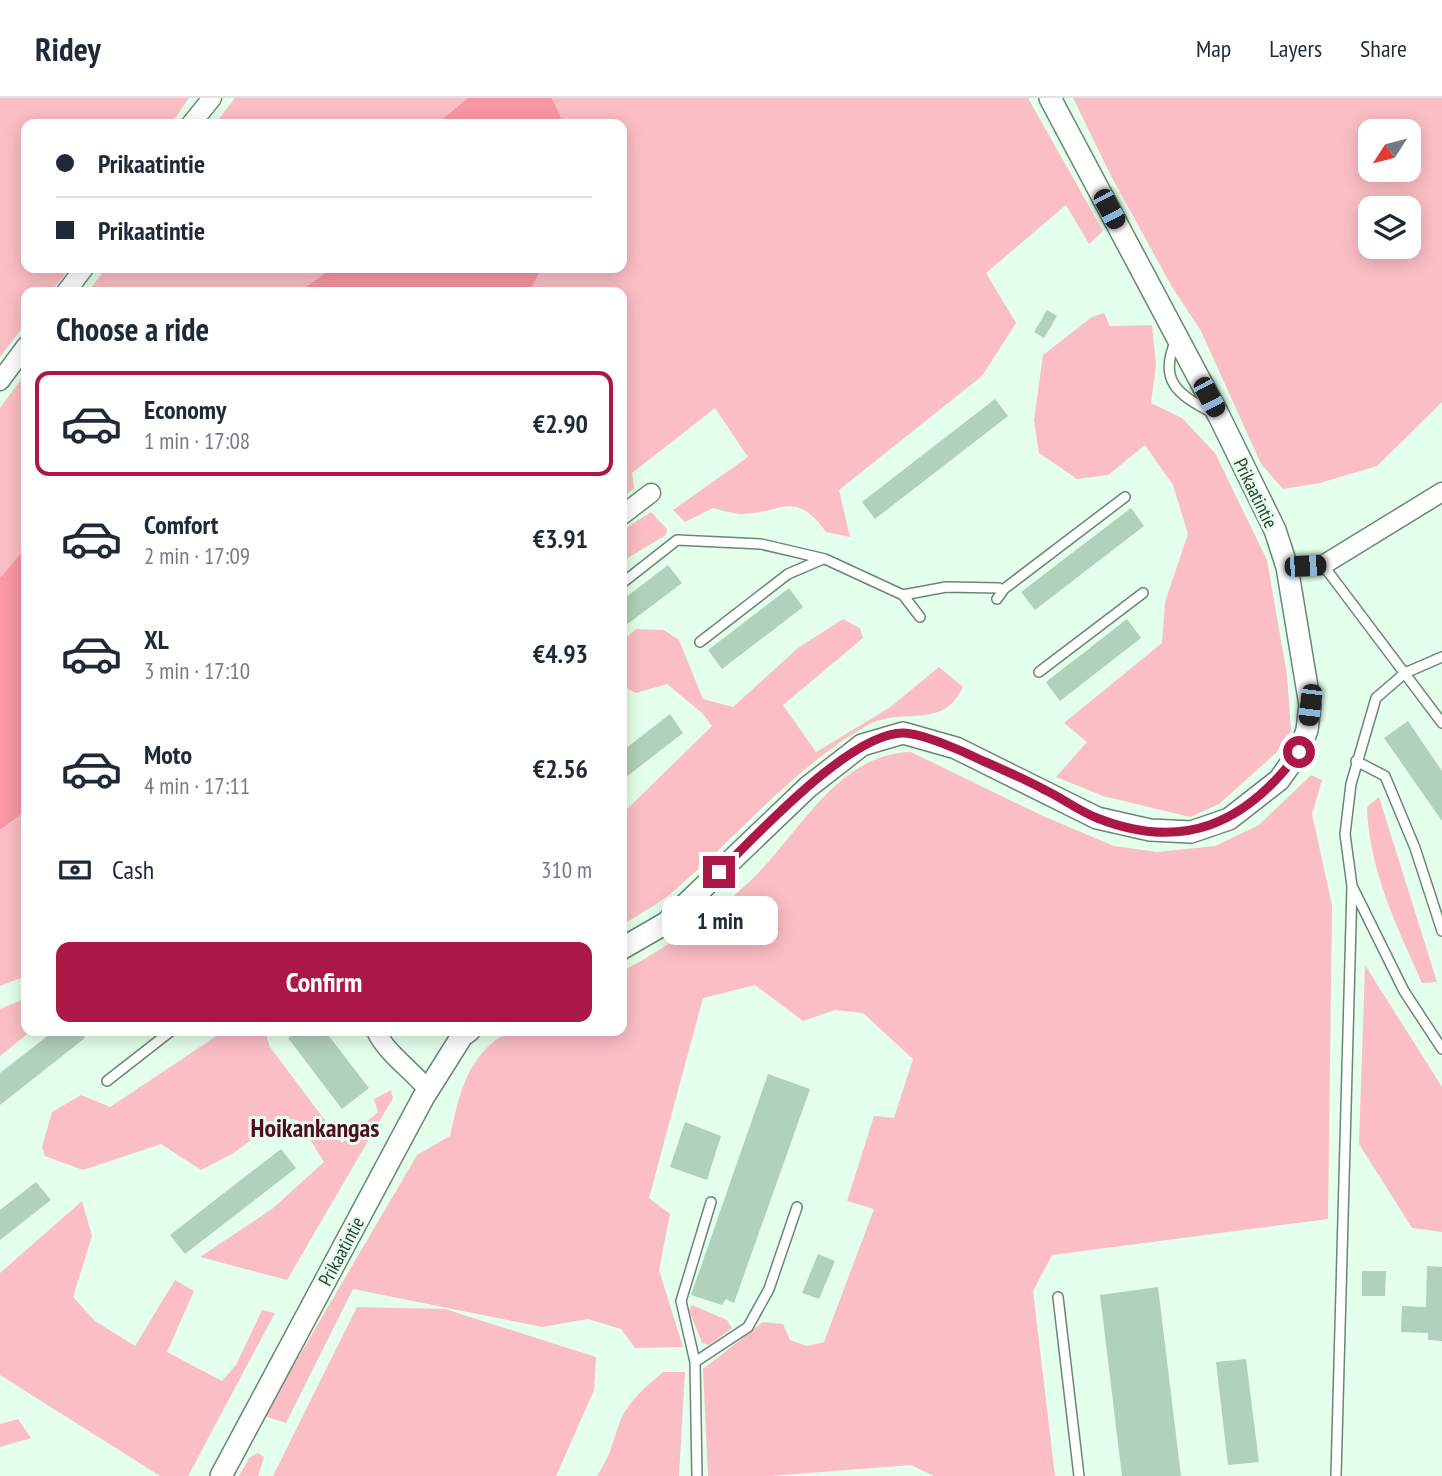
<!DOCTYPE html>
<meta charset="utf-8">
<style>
body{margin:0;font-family:"PT Sans Narrow",sans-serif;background:#f6f6f7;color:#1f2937;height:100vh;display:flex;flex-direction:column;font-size:26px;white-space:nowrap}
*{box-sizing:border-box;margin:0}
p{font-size:23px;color:#747a83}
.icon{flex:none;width:38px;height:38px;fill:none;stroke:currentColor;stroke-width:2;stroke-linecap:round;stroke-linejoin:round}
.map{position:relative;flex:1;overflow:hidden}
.side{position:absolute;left:21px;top:189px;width:606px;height:749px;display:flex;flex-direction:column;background:#fff;border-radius:14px;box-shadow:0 4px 18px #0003}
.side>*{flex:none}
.guide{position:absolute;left:21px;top:21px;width:606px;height:154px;border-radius:14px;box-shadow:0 4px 18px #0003;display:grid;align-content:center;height:154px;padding:0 35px;background:#fff}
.needle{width:46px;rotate:234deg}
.buttons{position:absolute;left:1358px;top:21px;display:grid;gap:14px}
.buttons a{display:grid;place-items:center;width:63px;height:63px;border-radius:14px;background:#fff;box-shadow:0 4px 18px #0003;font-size:35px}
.end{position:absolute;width:32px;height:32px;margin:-16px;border:9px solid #ac1846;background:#fff;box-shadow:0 0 0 4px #fff}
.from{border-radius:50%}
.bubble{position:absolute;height:49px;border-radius:14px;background:#fff;box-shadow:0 4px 18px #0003;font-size:23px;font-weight:800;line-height:49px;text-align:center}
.car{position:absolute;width:21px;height:42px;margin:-21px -10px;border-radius:9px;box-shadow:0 0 5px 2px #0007;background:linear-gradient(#222 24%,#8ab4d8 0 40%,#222 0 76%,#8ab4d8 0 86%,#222 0)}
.guide b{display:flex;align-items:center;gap:24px;height:66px;font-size:26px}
.guide b+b{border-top:2px solid #e0e1e3}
.guide i{width:18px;height:18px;background:#1f2937}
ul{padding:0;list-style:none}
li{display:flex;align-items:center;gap:21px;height:105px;margin:0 14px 10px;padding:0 21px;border:4px solid transparent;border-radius:14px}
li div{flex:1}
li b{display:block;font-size:26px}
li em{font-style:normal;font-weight:800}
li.on{border-color:#ac1846}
li>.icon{width:63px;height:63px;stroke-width:1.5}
h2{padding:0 35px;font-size:32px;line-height:84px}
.pay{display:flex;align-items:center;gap:18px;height:77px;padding:0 35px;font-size:26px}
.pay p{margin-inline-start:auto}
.action{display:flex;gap:14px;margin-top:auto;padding:14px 35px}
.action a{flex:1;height:80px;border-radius:14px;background:#ac1846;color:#fff;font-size:28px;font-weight:800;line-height:80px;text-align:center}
header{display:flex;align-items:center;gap:42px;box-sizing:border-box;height:98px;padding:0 35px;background:#fff;border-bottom:2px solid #e0e1e3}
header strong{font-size:33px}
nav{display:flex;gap:38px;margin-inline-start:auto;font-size:24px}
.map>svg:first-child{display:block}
.green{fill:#fcbec5;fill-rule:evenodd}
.water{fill:#fa96a5}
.building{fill:#b0d1bb}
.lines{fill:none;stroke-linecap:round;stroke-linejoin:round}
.service-casing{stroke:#698873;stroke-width:12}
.minor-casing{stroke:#698873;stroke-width:21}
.tertiary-casing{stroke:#698873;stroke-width:24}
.service{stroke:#fff;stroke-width:9}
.minor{stroke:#fff;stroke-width:18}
.tertiary{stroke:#fff;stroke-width:21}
.route{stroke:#ac1846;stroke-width:9}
.labels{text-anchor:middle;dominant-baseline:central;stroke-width:6;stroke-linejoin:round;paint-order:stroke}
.street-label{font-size:19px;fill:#313f36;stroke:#e4ffec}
.district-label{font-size:26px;font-weight:bold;fill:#520d20;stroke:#e4ffec}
</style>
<header>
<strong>Ridey</strong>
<nav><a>Map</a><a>Layers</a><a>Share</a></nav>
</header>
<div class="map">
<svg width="1442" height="1378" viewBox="0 0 1442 1378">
<rect width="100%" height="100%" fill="#e4ffec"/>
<!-- green -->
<path class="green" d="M 0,0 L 189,0 L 171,26 L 26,26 L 26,170 L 70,170 L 51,194 L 26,194 L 26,225 L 0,259 Z
M 235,0 L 468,0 L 436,26 L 215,26 Z
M 552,0 L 1028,0 L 1103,133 L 1089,146 L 1066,107 L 986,175 L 1016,225 L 982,278 L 839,392 L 850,439 L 826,434 C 794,390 783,416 740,416 C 731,415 721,412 713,410 L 685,424 L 673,412 L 748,359 L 715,310 L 632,375 L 634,390 L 621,401 L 621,194 L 529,194 L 542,170 L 621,170 L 621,26 L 564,26 Z
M 1073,0 L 1442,0 L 1442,304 L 1377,368 L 1320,385 L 1283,391 L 1261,366 L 1201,233 L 1172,189 L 1111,78 ZM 1370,33 L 1409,33 L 1409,72 L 1370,72 ZM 1370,110 L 1409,110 L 1409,149 L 1370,149 Z
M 106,170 L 332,170 L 299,194 L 88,194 Z
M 1104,215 L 1110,228 L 1152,227 L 1156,267 L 1151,305 L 1182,320 L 1215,355 L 1267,462 L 1287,577 L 1291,633 L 1276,655 L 1219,706 L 1190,719 L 1103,698 L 1056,679 L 1087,644 L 1064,625 L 1162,545 L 1165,504 L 1188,436 L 1173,387 L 1145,347 L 1108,377 L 1077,381 L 1039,355 L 1034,322 L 1043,257 L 1092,219 Z
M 26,275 L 26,449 L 0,480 L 0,310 Z
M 651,414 L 667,431 L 666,437 L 621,464 L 621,433 Z
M 843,521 L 860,530 L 863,540 L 783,607 L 816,654 L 889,610 L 939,569 L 963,589 C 942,634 902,607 866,628 C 792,671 739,737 675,792 C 659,806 639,816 621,828 L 621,717 L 712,628 L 702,615 L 667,586 L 636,595 L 621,587 L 621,544 L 636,531 L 664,532 L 679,542 L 703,601 L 733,609 L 798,550 Z
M 911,654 L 1043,718 L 1114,748 L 1157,754 L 1215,748 L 1259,727 L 1311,677 L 1322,682 L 1312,716 L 1332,807 L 1328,1121 L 1052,1157 L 1033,1193 L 1055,1378 L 934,1378 L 911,1367 L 770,1378 L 708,1378 L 703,1271 L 763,1224 L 783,1226 L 790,1242 L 807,1248 L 824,1244 L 874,1111 L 847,1103 L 874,1018 L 894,1020 L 913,961 L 863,915 L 835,912 L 803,923 L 755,887 L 703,900 L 649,1100 L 670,1116 L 659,1172 L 683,1249 L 635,1250 L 621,1231 L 588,1221 L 542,1229 L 353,1191 L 286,1325 L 264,1318 L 417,1057 L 450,1038 C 460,994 467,956 510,933 L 621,933 L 621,874 C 666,850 712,819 749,784 C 799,738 835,656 911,654 Z
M 1379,699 L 1437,884 L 1422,885 C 1397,828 1369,773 1367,709 Z
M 26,713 L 26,878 L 0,888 L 0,732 Z
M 1365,867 L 1442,989 L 1442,1134 L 1412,1130 L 1359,1046 Z
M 26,900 L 26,933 L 31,933 L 0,958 L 0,911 Z
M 224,933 L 270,933 L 266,937 L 270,949 L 342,1045 L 378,1014 L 374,1001 L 391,992 L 393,1000 L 287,1182 L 200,1159 L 272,1111 L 324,1064 L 298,1022 L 281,1020 L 232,1056 L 201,1072 L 161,1046 L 83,1072 L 45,1058 L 42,1049 L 52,1014 L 81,997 L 110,1009 Z
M 82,1103 L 92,1138 L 73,1199 L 95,1223 L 135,1248 L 175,1182 L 194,1193 L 167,1254 L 222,1283 L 236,1267 L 262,1212 L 275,1215 L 188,1378 L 160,1378 L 0,1277 L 0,1175 Z
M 692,1207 L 727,1222 L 732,1230 L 709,1247 L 702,1245 L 689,1212 Z
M 357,1209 L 445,1211 L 596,1259 L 594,1292 L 556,1378 L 273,1378 Z
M 663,1274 L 685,1274 L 679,1378 L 597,1378 C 611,1356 611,1349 619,1326 C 627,1304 646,1289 663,1274 Z
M 18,1321 L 31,1340 L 0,1349 L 0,1326 Z
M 258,1355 L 264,1359 L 258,1378 L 239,1378 L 249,1360 Z"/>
<!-- water -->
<path class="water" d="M 468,0 L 552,0 L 564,26 L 436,26 Z
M 332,170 L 542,170 L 529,194 L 299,194 Z
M 26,449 L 26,713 L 0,732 L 0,480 Z"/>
<!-- building -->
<path class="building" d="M 1047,212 L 1057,218 L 1044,240 L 1034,234 Z
M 995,301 L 1008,318 L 875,421 L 862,404 Z
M 1131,410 L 1144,428 L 1035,512 L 1021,494 Z
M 668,467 L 682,485 L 621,531 L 621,503 Z
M 789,490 L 803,509 L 722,571 L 708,552 Z
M 1127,521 L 1141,540 L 1060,603 L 1046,584 Z
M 670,616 L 683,635 L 621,683 L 621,654 Z
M 1408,623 L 1442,673 L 1442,723 L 1384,640 Z
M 54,933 L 79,933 L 85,940 L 0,1007 L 0,975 Z
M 298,933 L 325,933 L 369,990 L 342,1011 L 288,940 Z
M 768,976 L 810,991 L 734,1205 L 726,1201 L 722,1207 L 691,1197 Z
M 685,1024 L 721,1038 L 707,1082 L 670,1069 Z
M 281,1051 L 296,1070 L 185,1156 L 170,1137 Z
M 36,1084 L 51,1102 L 0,1142 L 0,1112 Z
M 818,1156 L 835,1163 L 819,1201 L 802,1195 Z
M 1427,1168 L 1442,1169 L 1442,1243 L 1428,1242 L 1428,1235 L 1401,1234 L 1402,1208 L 1426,1209 Z
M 1362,1173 L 1386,1173 L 1385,1198 L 1362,1198 Z
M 1158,1189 L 1181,1378 L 1122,1378 L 1100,1197 Z
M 1246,1261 L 1259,1364 L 1228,1367 L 1216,1264 Z"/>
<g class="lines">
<defs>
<path id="service" d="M 1176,242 C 1158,282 1177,296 1211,314
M 1323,467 L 1442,625
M 621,486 L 677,442 L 761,446 L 825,461 L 903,497 L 920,519
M 903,497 L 946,489 L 999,490
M 997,501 L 1004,491 L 1125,399
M 700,544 L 788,476 L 823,461
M 1442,559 L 1405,575 L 1376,600 L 1351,686 L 1345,736 L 1352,788 L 1404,893 L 1442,951
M 1039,574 L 1143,495
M 1356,663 L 1385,678 L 1415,750 L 1442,833
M 107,983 L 171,933
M 1058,1199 L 1079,1378
M 695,1264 L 748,1229 L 769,1191 L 797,1109
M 697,1378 L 695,1264 L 681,1203 L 711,1104
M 1336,1378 L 1352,788"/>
<path id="minor" d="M 191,26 L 212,0
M 66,194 L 84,170
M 0,283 L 26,248
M 621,418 L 651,395
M 1287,469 L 1323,467 L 1442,394
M 376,933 C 386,955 412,972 428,992"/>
<path id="tertiary" d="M 621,851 L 666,825 L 808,689 L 862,647 L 903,635 L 956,650 L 1097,720 L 1150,732 L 1191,734 L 1229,721 L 1279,682 L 1299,654 L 1307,632 L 1310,607 L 1287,469 L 1275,432 L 1219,318 L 1050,0
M 221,1378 L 423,1000 L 462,938 L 469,933"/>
</defs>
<!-- service casing -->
<use href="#service" class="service-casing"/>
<!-- minor casing -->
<use href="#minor" class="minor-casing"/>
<!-- tertiary casing -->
<use href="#tertiary" class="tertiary-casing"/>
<!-- service -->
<use href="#service" class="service"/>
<!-- minor -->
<use href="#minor" class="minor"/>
<!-- tertiary -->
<use href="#tertiary" class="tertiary"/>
</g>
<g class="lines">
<!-- route -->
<path class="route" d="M 719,774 C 757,737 850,635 903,635 C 922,635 965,654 983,663 C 1004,672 1025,681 1045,692 C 1062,700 1079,713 1097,720 C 1183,754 1246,726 1299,654"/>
</g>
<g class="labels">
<!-- street labels -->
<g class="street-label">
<text transform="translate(1256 395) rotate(64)">Prikaatintie</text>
<text transform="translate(341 1153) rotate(-62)">Prikaatintie</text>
</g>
<!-- district labels -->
<g class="district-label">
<text x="315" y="1029">Hoikankangas</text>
</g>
</g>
</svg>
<div class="buttons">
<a><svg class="needle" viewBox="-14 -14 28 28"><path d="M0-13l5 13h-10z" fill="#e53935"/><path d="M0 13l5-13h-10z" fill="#747a83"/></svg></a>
<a><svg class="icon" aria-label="layers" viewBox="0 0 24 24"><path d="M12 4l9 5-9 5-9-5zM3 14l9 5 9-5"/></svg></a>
</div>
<i class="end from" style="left:1299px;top:654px"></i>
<i class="end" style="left:719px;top:774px"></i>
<div class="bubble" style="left:662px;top:798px;width:116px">1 min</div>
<i class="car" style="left:1109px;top:111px;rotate:152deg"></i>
<i class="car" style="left:1209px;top:299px;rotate:152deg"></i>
<i class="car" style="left:1305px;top:468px;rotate:87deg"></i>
<i class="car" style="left:1310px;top:607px;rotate:187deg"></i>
<div class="guide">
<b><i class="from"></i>Prikaatintie</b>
<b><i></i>Prikaatintie</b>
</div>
<section class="side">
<h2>Choose a ride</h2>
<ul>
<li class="on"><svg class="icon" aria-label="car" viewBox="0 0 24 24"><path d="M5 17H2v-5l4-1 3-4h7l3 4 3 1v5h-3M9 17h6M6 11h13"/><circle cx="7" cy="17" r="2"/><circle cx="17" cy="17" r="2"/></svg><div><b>Economy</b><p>1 min · 17:08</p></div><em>€2.90</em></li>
<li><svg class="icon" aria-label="car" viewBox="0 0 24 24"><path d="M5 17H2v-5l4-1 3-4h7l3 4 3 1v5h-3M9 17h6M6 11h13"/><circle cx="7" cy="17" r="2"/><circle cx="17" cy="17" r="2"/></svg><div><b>Comfort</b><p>2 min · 17:09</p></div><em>€3.91</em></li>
<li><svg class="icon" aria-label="car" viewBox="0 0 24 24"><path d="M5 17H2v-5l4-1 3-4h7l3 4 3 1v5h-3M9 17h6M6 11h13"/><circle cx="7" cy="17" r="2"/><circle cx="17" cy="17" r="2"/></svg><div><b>XL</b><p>3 min · 17:10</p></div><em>€4.93</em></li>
<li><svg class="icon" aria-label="car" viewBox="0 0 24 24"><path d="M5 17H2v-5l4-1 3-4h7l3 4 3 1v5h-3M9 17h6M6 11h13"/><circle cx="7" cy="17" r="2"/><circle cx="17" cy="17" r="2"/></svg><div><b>Moto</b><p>4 min · 17:11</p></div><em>€2.56</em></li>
</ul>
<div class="pay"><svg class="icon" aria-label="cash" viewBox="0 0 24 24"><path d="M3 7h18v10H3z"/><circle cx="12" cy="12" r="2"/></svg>Cash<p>310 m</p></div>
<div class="action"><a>Confirm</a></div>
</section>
</div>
